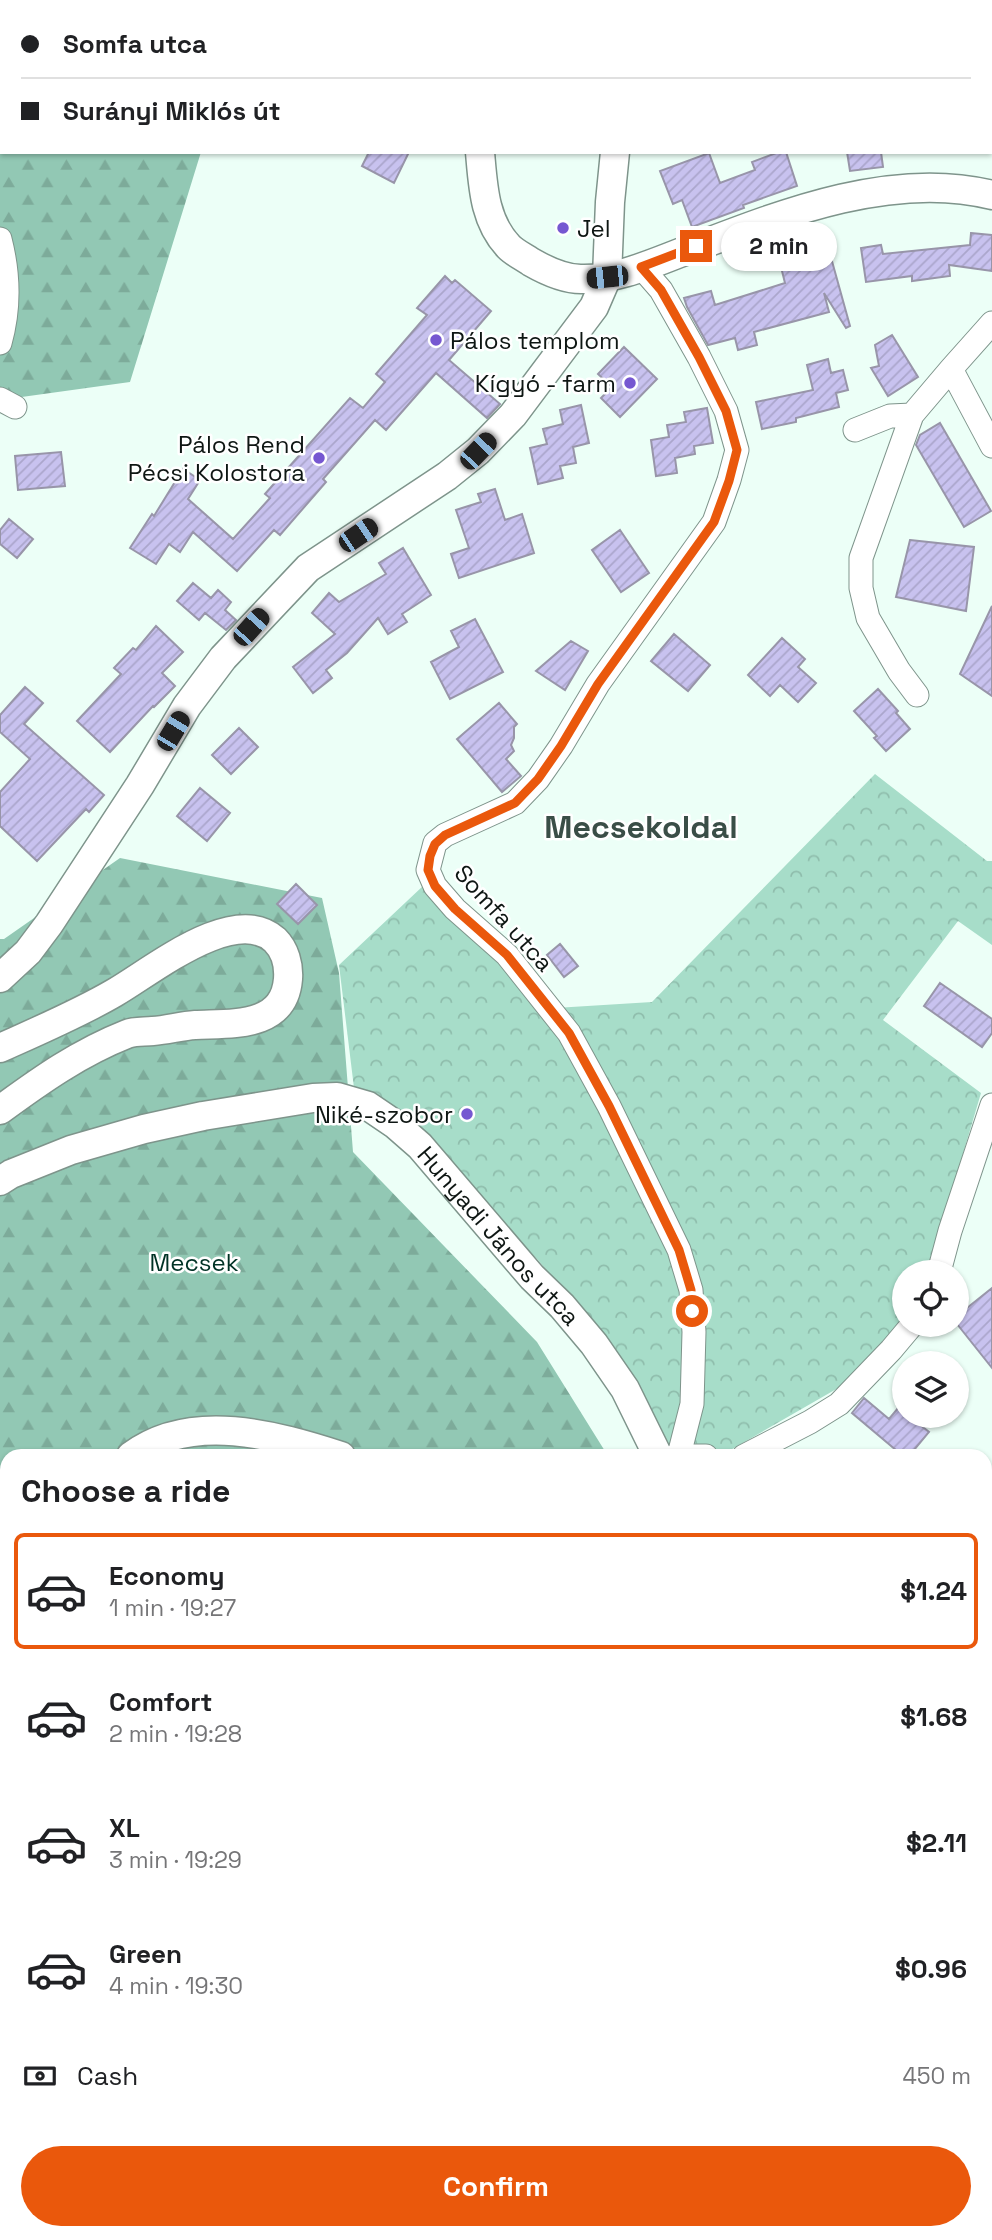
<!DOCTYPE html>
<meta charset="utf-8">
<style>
body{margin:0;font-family:"Space Grotesk",sans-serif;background:#f2f2f2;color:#202124;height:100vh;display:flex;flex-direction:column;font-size:26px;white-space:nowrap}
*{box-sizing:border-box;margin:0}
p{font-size:23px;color:#757577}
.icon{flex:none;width:38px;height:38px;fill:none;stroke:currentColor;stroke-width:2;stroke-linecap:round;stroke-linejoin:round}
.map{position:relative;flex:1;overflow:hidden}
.sheet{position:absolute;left:0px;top:1449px;width:992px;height:791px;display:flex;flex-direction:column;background:#fff;border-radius:21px 21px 0 0;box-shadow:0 2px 5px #0004}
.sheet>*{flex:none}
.top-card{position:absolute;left:0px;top:0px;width:992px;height:154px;box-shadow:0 2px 5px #0004;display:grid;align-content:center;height:154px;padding:0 21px;background:#fff}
.tools{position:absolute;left:892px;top:1260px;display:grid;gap:14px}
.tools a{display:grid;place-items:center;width:77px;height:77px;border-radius:50%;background:#fff;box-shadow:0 2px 5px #0004;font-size:35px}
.end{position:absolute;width:32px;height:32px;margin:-16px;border:9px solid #ea580c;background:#fff;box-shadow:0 0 0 4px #fff}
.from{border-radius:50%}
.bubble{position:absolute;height:49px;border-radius:24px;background:#fff;box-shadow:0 2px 5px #0004;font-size:23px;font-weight:600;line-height:49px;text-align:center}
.car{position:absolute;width:21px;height:42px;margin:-21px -10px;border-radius:9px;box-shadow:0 0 5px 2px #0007;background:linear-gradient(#222 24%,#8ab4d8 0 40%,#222 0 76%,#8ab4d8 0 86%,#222 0)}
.top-card b{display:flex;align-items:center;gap:24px;height:66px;font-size:26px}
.top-card b+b{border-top:2px solid #e0e0e0}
.top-card i{width:18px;height:18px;background:#202124}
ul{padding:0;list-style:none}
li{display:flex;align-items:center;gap:21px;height:116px;margin:0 14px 10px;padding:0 7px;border:4px solid transparent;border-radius:10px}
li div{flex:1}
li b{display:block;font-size:26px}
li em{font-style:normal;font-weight:600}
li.current{border-color:#ea580c}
li>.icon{width:63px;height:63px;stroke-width:1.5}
h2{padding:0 21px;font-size:32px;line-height:84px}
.pay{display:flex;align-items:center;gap:18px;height:77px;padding:0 21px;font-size:26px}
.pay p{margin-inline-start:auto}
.button{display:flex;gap:14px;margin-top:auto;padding:14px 21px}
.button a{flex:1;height:80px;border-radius:42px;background:#ea580c;color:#fff;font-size:28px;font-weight:600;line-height:80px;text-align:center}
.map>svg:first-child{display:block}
.forest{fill:url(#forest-firs)}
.park{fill:url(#park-crowns)}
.building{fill:url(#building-hatch);stroke:#9895a9;stroke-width:2}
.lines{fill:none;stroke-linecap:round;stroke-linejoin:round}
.minor-casing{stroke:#7e948b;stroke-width:25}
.tertiary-casing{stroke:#7e948b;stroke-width:31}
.minor{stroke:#fff;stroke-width:23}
.tertiary{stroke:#fff;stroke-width:28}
.route{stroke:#ea580c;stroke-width:9}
.poi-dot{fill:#7657d1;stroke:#fff;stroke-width:2.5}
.labels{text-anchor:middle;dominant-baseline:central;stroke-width:5;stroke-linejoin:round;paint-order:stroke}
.poi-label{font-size:24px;fill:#0e1613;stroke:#fff;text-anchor:end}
.street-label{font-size:24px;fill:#0e1613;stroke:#fff}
.park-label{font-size:24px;fill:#003225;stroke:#fff}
.district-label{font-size:32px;font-weight:bold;fill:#3a4e47;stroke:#fff}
</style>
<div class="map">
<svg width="992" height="2240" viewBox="0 0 992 2240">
<defs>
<pattern id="forest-firs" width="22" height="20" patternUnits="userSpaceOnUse" patternTransform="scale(1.75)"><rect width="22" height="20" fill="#92c8b4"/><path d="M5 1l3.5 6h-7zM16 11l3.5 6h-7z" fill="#7dab9a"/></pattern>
<pattern id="park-crowns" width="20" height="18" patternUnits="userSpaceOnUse" patternTransform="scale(1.75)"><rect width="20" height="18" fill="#a7ddc9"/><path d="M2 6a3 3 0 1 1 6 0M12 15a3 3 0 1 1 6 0" fill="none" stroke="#8fbdac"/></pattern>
<pattern id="building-hatch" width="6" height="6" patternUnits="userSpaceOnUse" patternTransform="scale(1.75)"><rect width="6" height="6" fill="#c8c2ef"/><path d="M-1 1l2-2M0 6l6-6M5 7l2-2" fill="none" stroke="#aba6cc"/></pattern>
</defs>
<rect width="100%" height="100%" fill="#ecfff7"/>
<!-- forest -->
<path class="forest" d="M 0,0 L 110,0 L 116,2 L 2,2 L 2,152 L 201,152 L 130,382 L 0,400 Z
M 120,858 L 322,898 L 339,973 L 353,1152 L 537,1342 L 608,1456 L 7,1456 L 7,2233 L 664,2233 L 654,2240 L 0,2240 L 0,939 L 4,939 Z"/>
<!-- park -->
<path class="park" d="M 875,774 L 987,861 L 992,861 L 992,945 L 958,921 L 883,1020 L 981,1093 L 928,1272 L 905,1272 L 905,1315 L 859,1376 L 727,1452 L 666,1452 L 615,1353 L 538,1260 L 381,1100 L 354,1088 L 339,965 L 423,886 L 555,1008 L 652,1002 Z"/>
<!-- building -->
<path class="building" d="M 369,152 L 409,152 L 394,183 L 362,166 Z
M 779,152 L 786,152 L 797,186 L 743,205 L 744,208 L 692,227 L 682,200 L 673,204 L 660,171 L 709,153 L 720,183 L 755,170 L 752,162 Z
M 847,152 L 881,152 L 883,167 L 850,171 Z
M 971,233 L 992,235 L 992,271 L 949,265 L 950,276 L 912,281 L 912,276 L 866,282 L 861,248 L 881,245 L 883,254 L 970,245 Z
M 830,254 L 850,326 L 846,328 L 824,293 L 829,312 L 754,332 L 757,345 L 738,350 L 735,338 L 708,345 L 687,307 L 684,298 L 711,291 L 715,305 L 785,283 L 781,267 Z
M 445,276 L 452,283 L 455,280 L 491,311 L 449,360 L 500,404 L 487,418 L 436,373 L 386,430 L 375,420 L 323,479 L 326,482 L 280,535 L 274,530 L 237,571 L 193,532 L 180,552 L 169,544 L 156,564 L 130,548 L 152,514 L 154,516 L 183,469 L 200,480 L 188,499 L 233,539 L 270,498 L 265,494 L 350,398 L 363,408 L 385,382 L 376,374 L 427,315 L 417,308 Z
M 892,335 L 918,377 L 888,396 L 871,368 L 879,366 L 875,345 Z
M 624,347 L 657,379 L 620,417 L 601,398 L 612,387 L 598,374 Z
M 828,359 L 831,373 L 843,370 L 848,390 L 836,393 L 839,407 L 796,418 L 796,422 L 762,429 L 756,402 L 813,390 L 807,365 Z
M 581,405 L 589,443 L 573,447 L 576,463 L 560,466 L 563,478 L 538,484 L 530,448 L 547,444 L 543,429 L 563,424 L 560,410 Z
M 707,408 L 713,443 L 694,446 L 695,454 L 675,458 L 677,473 L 656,476 L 651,440 L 669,437 L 667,425 L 686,422 L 684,412 Z
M 940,423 L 991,511 L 964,527 L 916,445 L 920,435 Z
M 61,452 L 65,486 L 18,490 L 15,456 Z
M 495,489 L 505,520 L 522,514 L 534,553 L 459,578 L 451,554 L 469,548 L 456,510 L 481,502 L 478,494 Z
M 9,519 L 33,539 L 17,558 L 0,544 L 0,530 Z
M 620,530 L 649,573 L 621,592 L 592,550 Z
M 910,540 L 974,547 L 966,611 L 896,597 Z
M 403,548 L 431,595 L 402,614 L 407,622 L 388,634 L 378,618 L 347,653 L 326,670 L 332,678 L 313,693 L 293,667 L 335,634 L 312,613 L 329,593 L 339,602 L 386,574 L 379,563 Z
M 193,583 L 211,598 L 218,590 L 231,602 L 225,610 L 236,620 L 226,630 L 205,613 L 199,620 L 177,601 Z
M 992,606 L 992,696 L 960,674 Z
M 475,619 L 503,672 L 450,699 L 431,662 L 459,647 L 451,631 Z
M 156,626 L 183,652 L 162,673 L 175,686 L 154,707 L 153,706 L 110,752 L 77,721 L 121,674 L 114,668 L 133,648 L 136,650 Z
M 674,634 L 710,665 L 688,691 L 651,661 Z
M 782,638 L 805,659 L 798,667 L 816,683 L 798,702 L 780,685 L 770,696 L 748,675 Z
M 571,641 L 588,651 L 565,690 L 536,671 Z
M 25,687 L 43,703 L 24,724 L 104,795 L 89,812 L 86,809 L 37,861 L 0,826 L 0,792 L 30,759 L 0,732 L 0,715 Z
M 878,689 L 898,711 L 896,713 L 910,729 L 886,751 L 874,738 L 877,736 L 854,711 Z
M 499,703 L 517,724 L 514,727 L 514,738 L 511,745 L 514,751 L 506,759 L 521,776 L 502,792 L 457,739 Z
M 239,728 L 258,747 L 231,774 L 212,755 Z
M 200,788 L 230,813 L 207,841 L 177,816 Z
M 296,884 L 317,905 L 298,924 L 277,904 Z
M 560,944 L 578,966 L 564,977 L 547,955 Z
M 940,983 L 992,1019 L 992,1033 L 982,1047 L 924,1006 Z
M 992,1288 L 992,1368 L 957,1324 L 957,1316 Z
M 864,1398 L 889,1419 L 899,1407 L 905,1412 L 905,1416 L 909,1416 L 929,1432 L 909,1456 L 903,1456 L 852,1413 Z"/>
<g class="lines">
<defs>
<path id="minor" d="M 595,2 L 596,0
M 0,239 C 9,274 10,308 0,343
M 641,267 L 661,290 L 699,357 L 726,411 L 737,450 L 729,480 L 714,522 L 598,684 L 561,746 L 538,779 L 515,803 L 445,835 L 435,843 L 428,870 L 435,886 L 455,909 L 507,955 L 569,1033 L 609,1106 L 679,1250 L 691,1290 L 694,1332 L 692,1404 L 679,1455
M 992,323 L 951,369 L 992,446
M 0,399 L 15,407
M 855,430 L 890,416 L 912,415
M 917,695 L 899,671 L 868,618 L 861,588 L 861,558 L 912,415 L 951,369
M 939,1272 L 950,1231 L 992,1105
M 675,1456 L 706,1456
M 744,1456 L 810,1422 L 839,1404 L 891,1350 L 912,1325
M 0,1557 L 7,1554
M 985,1948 L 992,1934
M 985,2230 L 992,2221
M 705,2240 L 720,2233"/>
<g id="tertiary">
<path d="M 468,0 L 468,2"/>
<path d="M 691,2 L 692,0"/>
<path d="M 480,152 C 483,186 484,221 509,247 C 515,253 524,257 531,262 C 545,270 563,279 581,279 C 619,280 657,261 693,248 C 784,213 894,170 992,195"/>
<path d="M 0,978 L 28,952 L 49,924 L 140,785 L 187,706 L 223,658 L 308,568 L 447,476 L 478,451 L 513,415 L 594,307 L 607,277 L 610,202 L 615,152"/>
<path d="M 0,1048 C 38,1031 78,1014 114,993 C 151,972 234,903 275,940 C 285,950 289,965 288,979 C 284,1029 230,1023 195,1025 C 181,1026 167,1030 153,1031 C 144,1032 135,1031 127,1034 C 79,1053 41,1080 0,1110"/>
<path id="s1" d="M 0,1181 L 11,1174 L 71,1150 L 144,1129 L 203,1116 L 313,1098 L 337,1097 L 368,1106 L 396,1125 L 420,1146 L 532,1277 L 562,1306 L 594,1344 L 625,1389 L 658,1456"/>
<path d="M 131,1456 C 191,1411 276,1435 341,1456"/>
<path d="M 0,2039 L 7,2040"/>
</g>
</defs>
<!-- minor casing -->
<use href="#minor" class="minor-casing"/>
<!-- tertiary casing -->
<use href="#tertiary" class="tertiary-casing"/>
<!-- minor -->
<use href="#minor" class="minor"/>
<!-- tertiary -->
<use href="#tertiary" class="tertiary"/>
</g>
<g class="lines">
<!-- route -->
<path class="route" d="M 692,1311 L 691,1290 L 679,1250 L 609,1106 L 569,1033 L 507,955 L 455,909 L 435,886 L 428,870 L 430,856 L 435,844 L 445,835 L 515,803 L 538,779 L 561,746 L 598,684 L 714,522 L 729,481 L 737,450 L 726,411 L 699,357 L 661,290 L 641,267 L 696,246"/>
</g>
<!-- markers -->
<g class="poi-dot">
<circle cx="563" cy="228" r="7"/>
<circle cx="436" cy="340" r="7"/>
<circle cx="630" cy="383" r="7"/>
<circle cx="319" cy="458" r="7"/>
<circle cx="467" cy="1114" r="7"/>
</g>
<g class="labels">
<!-- poi labels -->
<g class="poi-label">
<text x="577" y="228" text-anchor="start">Jel</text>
<text x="450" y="340" text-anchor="start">Pálos templom</text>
<text x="616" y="383">Kígyó - farm</text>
<text x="305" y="444">Pálos Rend<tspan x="305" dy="28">Pécsi Kolostora</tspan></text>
<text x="453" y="1114">Niké-szobor</text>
</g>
<!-- street labels -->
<g class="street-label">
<text transform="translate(504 918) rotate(48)">Somfa utca</text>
<text stroke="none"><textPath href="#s1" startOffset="567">Hunyadi János utca</textPath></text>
</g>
<!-- park labels -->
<g class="park-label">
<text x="194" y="1262">Mecsek</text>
</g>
<!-- district labels -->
<g class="district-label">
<text x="641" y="827">Mecsekoldal</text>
</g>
</g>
</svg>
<div class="tools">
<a><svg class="icon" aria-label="locate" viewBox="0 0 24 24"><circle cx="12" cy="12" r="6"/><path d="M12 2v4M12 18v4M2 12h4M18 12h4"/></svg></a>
<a><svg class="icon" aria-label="layers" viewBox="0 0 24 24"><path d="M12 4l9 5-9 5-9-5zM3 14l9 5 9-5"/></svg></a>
</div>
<i class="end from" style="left:692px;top:1311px"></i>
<i class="end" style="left:696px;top:246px"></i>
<div class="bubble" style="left:721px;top:222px;width:116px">2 min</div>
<i class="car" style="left:607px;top:277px;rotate:264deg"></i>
<i class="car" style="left:478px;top:451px;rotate:44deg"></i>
<i class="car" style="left:358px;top:535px;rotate:56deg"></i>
<i class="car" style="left:251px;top:627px;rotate:42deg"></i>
<i class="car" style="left:173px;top:731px;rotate:31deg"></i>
<div class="top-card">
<b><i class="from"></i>Somfa utca</b>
<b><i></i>Surányi Miklós út</b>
</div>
<section class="sheet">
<h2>Choose a ride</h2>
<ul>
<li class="current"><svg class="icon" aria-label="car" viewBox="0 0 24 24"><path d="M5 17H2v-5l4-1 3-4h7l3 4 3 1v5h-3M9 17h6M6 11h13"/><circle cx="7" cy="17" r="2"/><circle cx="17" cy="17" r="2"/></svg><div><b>Economy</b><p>1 min · 19:27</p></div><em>$1.24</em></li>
<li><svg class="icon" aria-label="car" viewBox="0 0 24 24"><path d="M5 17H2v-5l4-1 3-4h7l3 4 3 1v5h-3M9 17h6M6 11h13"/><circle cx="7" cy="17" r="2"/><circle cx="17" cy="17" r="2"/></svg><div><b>Comfort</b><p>2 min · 19:28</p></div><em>$1.68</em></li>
<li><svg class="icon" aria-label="car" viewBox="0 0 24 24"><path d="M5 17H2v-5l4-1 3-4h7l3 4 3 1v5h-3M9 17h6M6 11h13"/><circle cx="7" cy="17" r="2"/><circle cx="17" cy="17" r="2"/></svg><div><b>XL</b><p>3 min · 19:29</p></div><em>$2.11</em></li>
<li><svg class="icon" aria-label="car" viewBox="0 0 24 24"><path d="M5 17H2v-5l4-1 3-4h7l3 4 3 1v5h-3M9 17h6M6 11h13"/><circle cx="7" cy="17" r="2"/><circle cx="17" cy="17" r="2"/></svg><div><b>Green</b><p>4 min · 19:30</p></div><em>$0.96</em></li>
</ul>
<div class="pay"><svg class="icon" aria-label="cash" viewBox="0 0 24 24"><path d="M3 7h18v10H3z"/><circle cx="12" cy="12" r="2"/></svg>Cash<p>450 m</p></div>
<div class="button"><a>Confirm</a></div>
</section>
</div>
